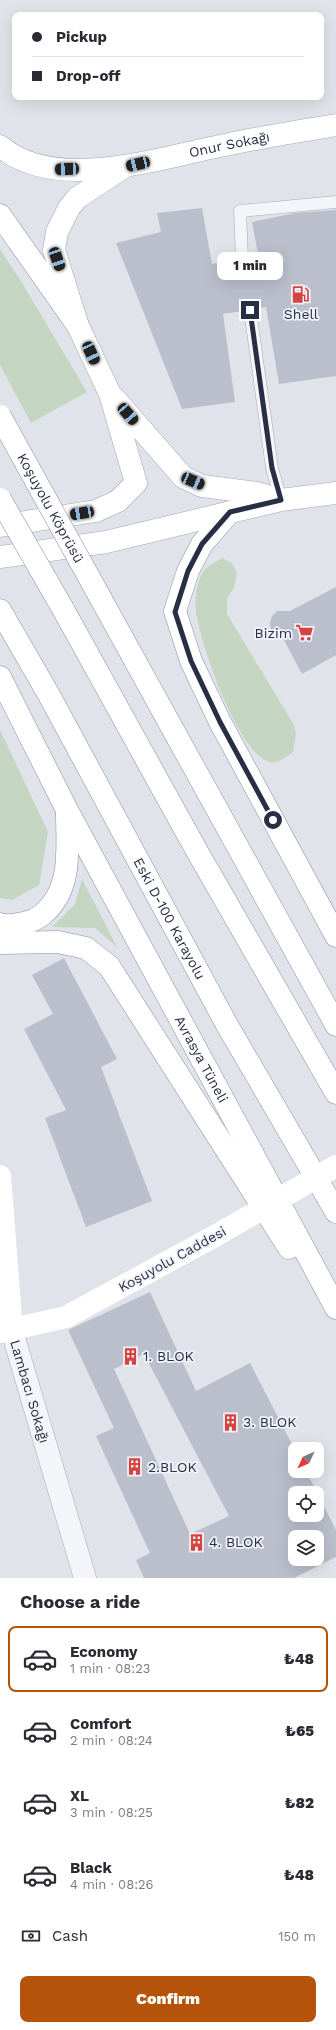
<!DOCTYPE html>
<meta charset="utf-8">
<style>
body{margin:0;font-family:"Work Sans",sans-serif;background:#f2f2f3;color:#2b2b33;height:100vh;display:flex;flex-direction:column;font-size:15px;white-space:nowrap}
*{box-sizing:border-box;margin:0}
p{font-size:13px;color:#7c7c81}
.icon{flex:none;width:22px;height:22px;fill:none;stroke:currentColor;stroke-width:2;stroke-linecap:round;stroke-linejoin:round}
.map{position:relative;height:1578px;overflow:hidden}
.panel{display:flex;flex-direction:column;background:#fff;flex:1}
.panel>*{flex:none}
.banner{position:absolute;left:12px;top:12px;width:312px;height:88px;border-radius:8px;box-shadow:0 4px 16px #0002;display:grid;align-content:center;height:88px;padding:0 20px;background:#fff}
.needle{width:26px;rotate:226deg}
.controls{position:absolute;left:288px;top:1442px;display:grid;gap:8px}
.controls a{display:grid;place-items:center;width:36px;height:36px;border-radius:8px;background:#fff;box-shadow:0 4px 16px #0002;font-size:20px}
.end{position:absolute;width:18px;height:18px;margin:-9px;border:5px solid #282e44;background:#fff;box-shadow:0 0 0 2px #fff}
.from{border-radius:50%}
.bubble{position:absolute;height:28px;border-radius:8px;background:#fff;box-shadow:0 4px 16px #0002;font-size:13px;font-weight:800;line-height:28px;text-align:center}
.car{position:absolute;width:12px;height:24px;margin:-12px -6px;border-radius:5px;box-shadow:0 0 3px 1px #0007;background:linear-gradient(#222 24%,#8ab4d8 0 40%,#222 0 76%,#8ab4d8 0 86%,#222 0)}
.banner b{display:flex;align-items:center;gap:14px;height:38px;font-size:15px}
.banner b+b{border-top:1px solid #e1e1e2}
.banner i{width:10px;height:10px;background:#2b2b33}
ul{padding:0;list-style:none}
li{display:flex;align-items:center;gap:12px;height:66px;margin:0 8px 6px;padding:0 12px;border:2px solid transparent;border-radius:8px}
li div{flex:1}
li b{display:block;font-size:15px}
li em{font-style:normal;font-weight:800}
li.selected{border-color:#b45309}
li>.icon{width:36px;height:36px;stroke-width:1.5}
h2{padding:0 20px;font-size:18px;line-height:48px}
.pay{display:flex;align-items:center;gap:10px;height:44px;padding:0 20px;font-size:15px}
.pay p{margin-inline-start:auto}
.action{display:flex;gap:8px;margin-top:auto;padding:8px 20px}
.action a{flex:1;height:46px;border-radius:8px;background:#b45309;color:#fff;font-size:16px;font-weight:800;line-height:46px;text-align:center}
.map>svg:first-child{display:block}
.green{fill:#c4d5c2}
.building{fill:#bbbecb;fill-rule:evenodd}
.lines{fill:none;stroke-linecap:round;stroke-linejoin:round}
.lane-casing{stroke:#a6a9b6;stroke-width:13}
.street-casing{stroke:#a6a9b6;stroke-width:23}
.primary-casing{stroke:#a0a5b7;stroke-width:23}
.highway-casing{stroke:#888ea2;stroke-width:23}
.lane{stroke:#f4f5f9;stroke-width:12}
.street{stroke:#f4f5f9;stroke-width:22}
.secondary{stroke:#fff;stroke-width:22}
.primary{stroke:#fff;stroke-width:22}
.highway{stroke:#fff;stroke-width:22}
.highway-bridge-casing{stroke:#888ea2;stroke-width:23;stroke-linecap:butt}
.secondary-bridge{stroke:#fff;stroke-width:22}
.highway-bridge{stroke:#fff;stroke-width:22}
.route{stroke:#282e44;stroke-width:5}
.labels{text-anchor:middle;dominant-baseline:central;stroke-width:3.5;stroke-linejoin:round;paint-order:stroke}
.street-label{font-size:14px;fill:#282e44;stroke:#f1f3f8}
.poi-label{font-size:14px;fill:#282e44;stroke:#f1f3f8;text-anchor:start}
</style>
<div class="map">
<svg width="336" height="1578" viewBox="0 0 336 1578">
<rect width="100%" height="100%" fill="#e1e3eb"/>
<!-- green -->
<path class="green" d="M 0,249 L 22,283 L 87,392 L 31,423 L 0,365 Z
M 222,558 L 232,563 L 237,573 L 234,587 L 227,599 L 227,614 L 294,725 L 296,734 L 293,752 C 286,757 278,764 269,762 C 238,752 202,648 197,617 C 194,604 196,584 203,572 C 207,566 216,562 222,558 Z
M 0,730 L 48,832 L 39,885 L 12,900 L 0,898 Z
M 82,879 L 117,947 L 95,928 L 52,927 L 75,904 Z"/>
<!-- building -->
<path class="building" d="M 202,208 L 212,264 L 235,259 L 238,264 L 242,265 L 248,262 L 249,256 L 258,254 L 252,222 L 295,213 L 336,210 L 336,376 L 279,384 L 266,307 L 257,309 L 253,303 L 249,303 L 243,307 L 243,311 L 223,314 L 235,402 L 182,409 L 116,243 L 161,232 L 157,213 Z
M 336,587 L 336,655 L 302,674 L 283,638 L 277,636 L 271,630 L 270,623 L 272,616 L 277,611 L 290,611 Z
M 64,958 L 117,1059 L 101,1067 L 152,1201 L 86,1227 L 45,1118 L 66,1110 L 24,1029 L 53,1014 L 32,975 Z
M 150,1292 L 196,1391 L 250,1363 L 295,1450 L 295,1471 L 306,1471 L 317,1493 L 295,1493 L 295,1515 L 317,1515 L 317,1493 L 336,1530 L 336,1557 L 294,1578 L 144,1578 L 136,1560 L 150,1553 L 96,1436 L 114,1428 L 68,1330 ZM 144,1354 L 229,1516 L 190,1534 L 114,1369 ZM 295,1537 L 317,1537 L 317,1559 L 295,1559 Z"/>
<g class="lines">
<defs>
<path id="lane" d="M 242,258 L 240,211 L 336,202
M 250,310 L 272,468 L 281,500"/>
<g id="street">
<path id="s1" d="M 12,1331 L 85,1578"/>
</g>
<g id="primary">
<path id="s2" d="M 0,146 C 56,194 161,157 225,145 C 262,137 299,131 336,125"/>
<path d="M 115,399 L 183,477 L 202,486 L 257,493 L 276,499"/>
<path d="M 0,526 L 96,511 L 118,501 L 136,483 L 110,394 L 78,326 L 54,250 L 57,232 L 69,208 L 77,198 L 124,167"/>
<path d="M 0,557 L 106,542 L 281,500 L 336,493"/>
</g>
<g id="highway">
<path d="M 0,215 L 78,326"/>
<path d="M 230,512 L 202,544 L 188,571 L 175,611 L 191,661 L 220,722 L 336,936"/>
<path d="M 101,599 L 336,1025"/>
<path d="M 63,609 L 198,853 L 336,1093"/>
<path id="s3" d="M 0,610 L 49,695 L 227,1025 L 336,1212"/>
<path id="s4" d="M 0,677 L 67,810 L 336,1308"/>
<path d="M 0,924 C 8,927 16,924 24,923 C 33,921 36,919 43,914 C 73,889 67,848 67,813"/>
<path d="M 0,943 L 58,942 L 86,948 L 109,966 L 289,1248"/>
</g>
</defs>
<!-- lane casing -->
<use href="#lane" class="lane-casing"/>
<!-- street casing -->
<use href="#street" class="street-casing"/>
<!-- primary casing -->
<use href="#primary" class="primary-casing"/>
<!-- highway casing -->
<use href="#highway" class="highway-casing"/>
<!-- lane -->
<use href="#lane" class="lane"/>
<!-- street -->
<use href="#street" class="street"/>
<!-- secondary -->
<path class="secondary" d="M 0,1176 L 12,1331
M 0,1332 L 66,1317 L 215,1236"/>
<!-- primary -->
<use href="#primary" class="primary"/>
<!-- highway -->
<use href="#highway" class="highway"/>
<defs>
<g id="highway-bridge">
<path id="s5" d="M 0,416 L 101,599"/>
<path d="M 0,499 L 63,609"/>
</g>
</defs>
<!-- highway-bridge casing -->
<use href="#highway-bridge" class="highway-bridge-casing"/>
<!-- secondary-bridge -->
<path class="secondary-bridge" d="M 215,1236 L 336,1166"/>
<!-- highway-bridge -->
<use href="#highway-bridge" class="highway-bridge"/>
</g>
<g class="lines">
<!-- route -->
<path class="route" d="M 250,310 L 272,468 L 281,500 L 230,512 L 202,544 L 188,571 L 175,612 L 191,661 L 220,722 L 273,820"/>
</g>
<!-- icons -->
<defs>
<symbol id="fuel-bare" viewBox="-9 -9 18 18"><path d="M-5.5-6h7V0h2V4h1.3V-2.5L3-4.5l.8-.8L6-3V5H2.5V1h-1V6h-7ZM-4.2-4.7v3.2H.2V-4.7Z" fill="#d64340" stroke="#f1f3f8" stroke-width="2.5" paint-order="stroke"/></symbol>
<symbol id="supermarket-bare" viewBox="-9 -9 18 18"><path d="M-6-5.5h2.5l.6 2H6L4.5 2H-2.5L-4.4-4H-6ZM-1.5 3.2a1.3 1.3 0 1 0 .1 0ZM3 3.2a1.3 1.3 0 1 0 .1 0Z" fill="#d64340" stroke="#f1f3f8" stroke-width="2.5" paint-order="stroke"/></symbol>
<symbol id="building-bare" viewBox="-9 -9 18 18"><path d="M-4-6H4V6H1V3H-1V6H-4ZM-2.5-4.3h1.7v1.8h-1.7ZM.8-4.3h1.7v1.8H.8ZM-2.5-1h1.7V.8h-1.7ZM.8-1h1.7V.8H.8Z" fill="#d64340" stroke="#f1f3f8" stroke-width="2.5" paint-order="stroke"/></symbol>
</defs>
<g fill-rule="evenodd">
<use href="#fuel-bare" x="288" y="282" width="25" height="25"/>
<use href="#supermarket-bare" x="292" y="620" width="25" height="25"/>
<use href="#building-bare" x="118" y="1344" width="25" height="25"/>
<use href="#building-bare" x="218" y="1410" width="25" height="25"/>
<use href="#building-bare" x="122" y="1454" width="25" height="25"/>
<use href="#building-bare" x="184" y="1530" width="25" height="25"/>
</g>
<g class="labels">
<!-- street labels -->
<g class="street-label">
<text stroke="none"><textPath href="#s2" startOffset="237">Onur Sokağı</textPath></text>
<text stroke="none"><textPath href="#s5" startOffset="105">Koşuyolu Köprüsü</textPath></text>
<text stroke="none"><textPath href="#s3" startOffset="352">Eski D-100 Karayolu</textPath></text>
<text stroke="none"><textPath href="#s4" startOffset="432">Avrasya Tüneli</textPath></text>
<text transform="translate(172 1259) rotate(-29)">Koşuyolu Caddesi</text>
<text stroke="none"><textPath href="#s1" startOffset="63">Lambacı Sokağı</textPath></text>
</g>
<!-- poi labels -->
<g class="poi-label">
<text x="301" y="314" text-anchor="middle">Shell</text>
<text x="292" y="633" text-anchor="end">Bizim</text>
<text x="143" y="1356">1. BLOK</text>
<text x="243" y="1422">3. BLOK</text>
<text x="148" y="1467">2.BLOK</text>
<text x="209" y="1542">4. BLOK</text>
</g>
</g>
</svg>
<div class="controls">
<a><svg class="needle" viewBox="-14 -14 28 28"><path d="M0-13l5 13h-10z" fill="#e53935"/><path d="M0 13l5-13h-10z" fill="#7c7c81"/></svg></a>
<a><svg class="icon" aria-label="locate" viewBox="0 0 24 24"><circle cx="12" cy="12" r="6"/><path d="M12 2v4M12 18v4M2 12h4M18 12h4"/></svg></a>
<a><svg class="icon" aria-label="layers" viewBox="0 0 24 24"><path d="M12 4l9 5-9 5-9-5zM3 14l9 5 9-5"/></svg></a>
</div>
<i class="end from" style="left:273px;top:820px"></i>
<i class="end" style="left:250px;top:310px"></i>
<div class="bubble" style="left:217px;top:252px;width:66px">1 min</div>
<i class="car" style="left:138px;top:164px;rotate:257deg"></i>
<i class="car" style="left:67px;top:169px;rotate:268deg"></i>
<i class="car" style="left:57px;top:259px;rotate:161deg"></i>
<i class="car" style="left:91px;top:353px;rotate:155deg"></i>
<i class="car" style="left:128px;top:414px;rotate:139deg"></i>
<i class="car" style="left:193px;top:481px;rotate:113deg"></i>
<i class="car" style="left:82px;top:513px;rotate:261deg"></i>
<div class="banner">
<b><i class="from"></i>Pickup</b>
<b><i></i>Drop-off</b>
</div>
</div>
<section class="panel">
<h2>Choose a ride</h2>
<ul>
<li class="selected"><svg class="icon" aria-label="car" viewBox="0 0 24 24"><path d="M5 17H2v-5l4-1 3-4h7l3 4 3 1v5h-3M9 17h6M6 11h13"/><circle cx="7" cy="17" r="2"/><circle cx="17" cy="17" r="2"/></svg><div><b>Economy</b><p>1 min · 08:23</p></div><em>₺48</em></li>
<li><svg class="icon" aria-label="car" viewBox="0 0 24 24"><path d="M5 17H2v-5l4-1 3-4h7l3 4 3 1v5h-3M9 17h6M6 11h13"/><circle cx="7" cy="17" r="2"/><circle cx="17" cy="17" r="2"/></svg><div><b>Comfort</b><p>2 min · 08:24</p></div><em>₺65</em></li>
<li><svg class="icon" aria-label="car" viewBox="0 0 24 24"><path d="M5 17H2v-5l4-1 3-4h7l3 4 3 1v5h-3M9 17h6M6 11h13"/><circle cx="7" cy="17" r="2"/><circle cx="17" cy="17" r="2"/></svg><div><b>XL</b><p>3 min · 08:25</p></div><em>₺82</em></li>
<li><svg class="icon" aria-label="car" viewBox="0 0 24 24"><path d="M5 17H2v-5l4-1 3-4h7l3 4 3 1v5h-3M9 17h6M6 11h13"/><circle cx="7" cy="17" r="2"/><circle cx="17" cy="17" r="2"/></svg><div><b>Black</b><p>4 min · 08:26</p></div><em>₺48</em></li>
</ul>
<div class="pay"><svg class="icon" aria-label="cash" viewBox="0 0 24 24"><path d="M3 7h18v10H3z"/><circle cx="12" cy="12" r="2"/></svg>Cash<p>150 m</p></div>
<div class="action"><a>Confirm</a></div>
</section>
